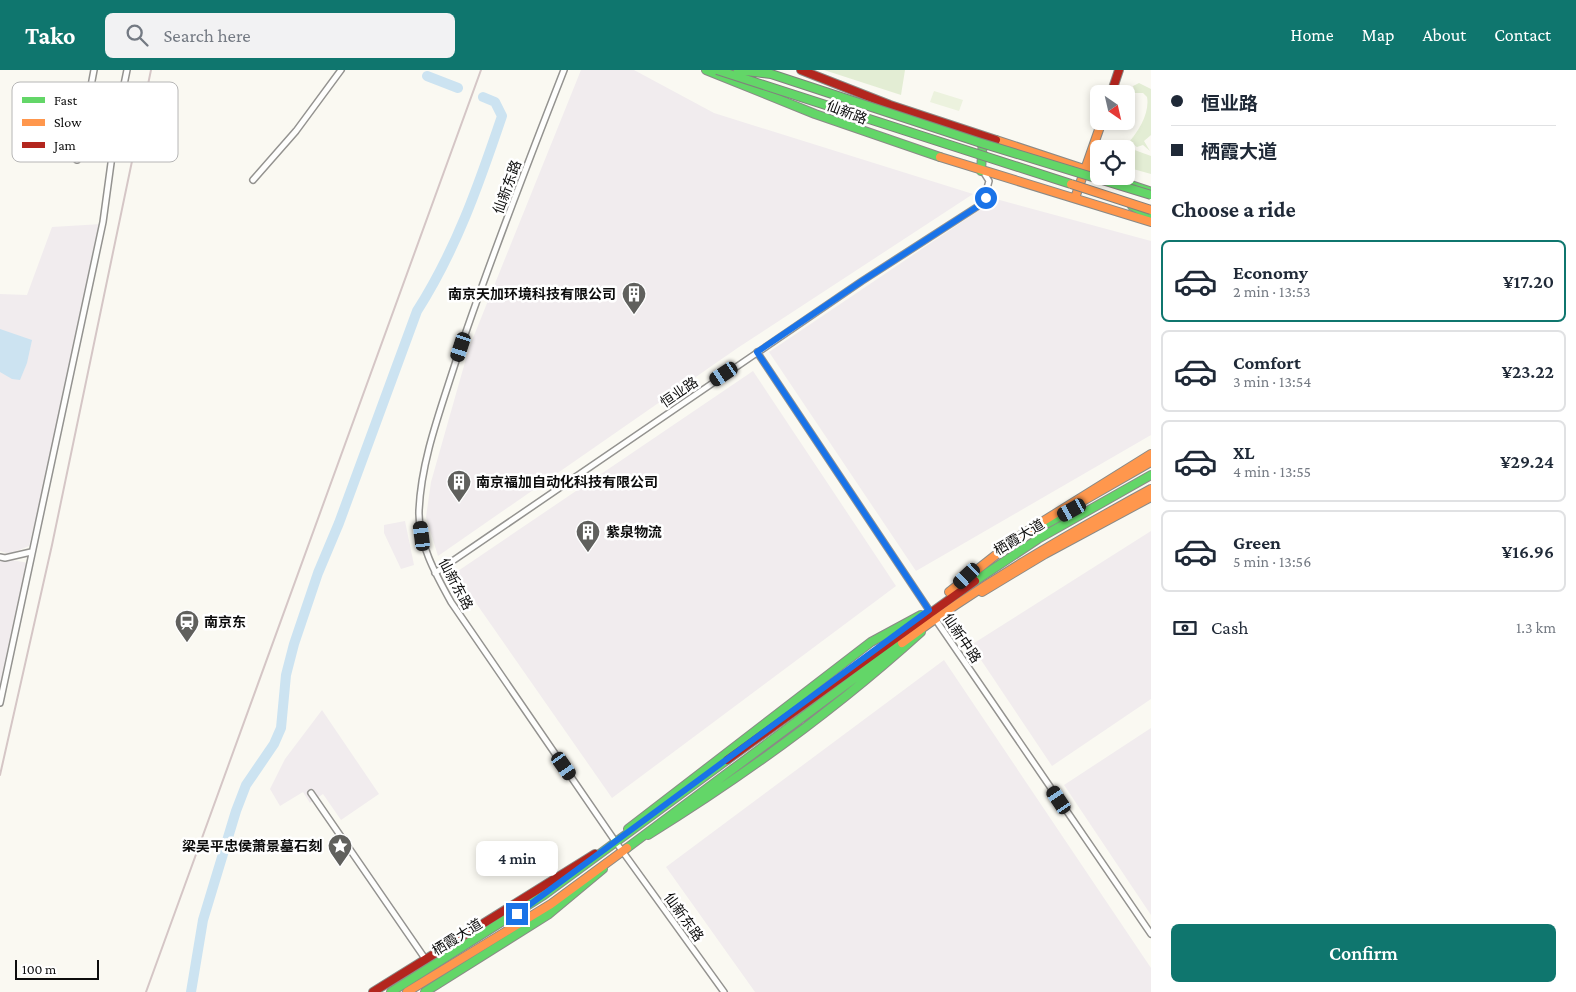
<!DOCTYPE html>
<meta charset="utf-8">
<style>
body{margin:0;font-family:"Crimson Pro","Noto Sans SC",serif;background:#f2f2f3;color:#1f2937;height:100vh;display:flex;flex-direction:column;font-size:19px;white-space:nowrap}
*{box-sizing:border-box;margin:0}
p{font-size:16px;color:#747a83}
.icon{flex:none;width:28px;height:28px;fill:none;stroke:currentColor;stroke-width:2;stroke-linecap:round;stroke-linejoin:round}
.map{position:relative;flex:1;overflow:hidden}
.side{display:flex;flex-direction:column;background:#fff;width:425px}
.side>*{flex:none}
.hud{display:grid;align-content:center;height:110px;padding:0 20px;background:#fff}
.needle{width:32px;rotate:146deg}
.controls{position:absolute;left:1090px;top:15px;display:grid;gap:10px}
.controls a{display:grid;place-items:center;width:45px;height:45px;border-radius:8px;background:#fff;box-shadow:0 2px 8px #0003;font-size:25px}
.scale{position:absolute;left:15px;bottom:12px;width:84px;box-sizing:border-box;padding-left:5px;border:2px solid #0d0d0d;border-top:0;font-size:14px;line-height:18px;white-space:nowrap;color:#0d0d0d;-webkit-text-stroke:4px #fff;paint-order:stroke}
.end{position:absolute;width:22px;height:22px;margin:-11px;border:6px solid #1a73e8;background:#fff;box-shadow:0 0 0 2px #fff}
.from{border-radius:50%}
.bubble{position:absolute;height:35px;border-radius:8px;background:#fff;box-shadow:0 2px 8px #0003;font-size:16px;font-weight:600;line-height:35px;text-align:center}
.car{position:absolute;width:15px;height:30px;margin:-15px -8px;border-radius:6px;box-shadow:0 0 4px 1px #0007;background:linear-gradient(#222 24%,#8ab4d8 0 40%,#222 0 76%,#8ab4d8 0 86%,#222 0)}
.hud b{display:flex;align-items:center;gap:18px;height:48px;font-size:19px}
.hud b+b{border-top:1px solid #e0e1e3}
.hud i{width:12px;height:12px;background:#1f2937}
ul{padding:0;list-style:none}
li{display:flex;align-items:center;gap:15px;height:82px;margin:0 10px 8px;padding:0 10px;border:2px solid #e0e1e3;border-radius:8px}
li div{flex:1}
li b{display:block;font-size:19px}
li em{font-style:normal;font-weight:600}
li.on{border-color:#0f766e}
li>.icon{width:45px;height:45px;stroke-width:1.5}
h2{padding:0 20px;font-size:22px;line-height:60px}
.pay{display:flex;align-items:center;gap:12px;height:55px;padding:0 20px;font-size:19px}
.pay p{margin-inline-start:auto}
.cta{display:flex;gap:10px;margin-top:auto;padding:10px 20px}
.cta a{flex:1;height:58px;border-radius:8px;background:#0f766e;color:#fff;font-size:20px;font-weight:600;line-height:58px;text-align:center}
header{display:flex;align-items:center;gap:30px;box-sizing:border-box;height:70px;padding:0 25px;background:#0f766e;color:#fff}
header strong{font-size:24px}
nav{display:flex;gap:28px;margin-inline-start:auto;font-size:18px}
.search{width:350px;height:45px;background:#f2f2f3;display:flex;align-items:center;gap:12px;box-sizing:border-box;padding:0 18px;border-radius:8px;color:#747a83;font-size:19px}
main{display:flex;flex:1;min-height:0}
.map>svg:first-child{display:block}
.industrial{fill:#f1ecee}
.green{fill:#e3edd4}
.pitch{fill:#ecf2de}
.water{fill:#cce3f1}
.lines{fill:none;stroke-linecap:round;stroke-linejoin:round}
.river{stroke:#cce3f1;stroke-width:10}
.street-casing{stroke:#949390;stroke-width:8}
.fast-casing{stroke:#8a8a87;stroke-width:10}
.slow-casing{stroke:#8a8a87;stroke-width:10}
.jam-casing{stroke:#8a8a87;stroke-width:10}
.street{stroke:#fefefd;stroke-width:5}
.fast{stroke:#63d668;stroke-width:8}
.slow{stroke:#ff974d;stroke-width:8}
.jam{stroke:#b3261e;stroke-width:8}
.rail{stroke:#d5c6c6;stroke-width:2}
.fast-bridge-casing{stroke:#81817d;stroke-width:10;stroke-linecap:butt}
.slow-bridge-casing{stroke:#81817d;stroke-width:10;stroke-linecap:butt}
.fast-bridge{stroke:#63d668;stroke-width:8}
.slow-bridge{stroke:#ff974d;stroke-width:8}
.route{stroke:#1a73e8;stroke-width:6}
.labels{text-anchor:middle;dominant-baseline:central;stroke-width:5;stroke-linejoin:round;paint-order:stroke}
.street-label{font-size:14px;fill:#0d0d0d;stroke:#fff}
.poi-label{font-size:14px;font-weight:bold;fill:#0d0d0d;stroke:#fff;text-anchor:start}
.key{fill:#fff;stroke:#b6b6b6;stroke-width:1}
.key-label{font-size:14px;fill:#0d0d0d}
</style>
<header>
<strong>Tako</strong>
<div class="search"><svg class="icon" aria-label="search" viewBox="0 0 24 24"><circle cx="10" cy="10" r="6"/><path d="M15 15l6 6"/></svg>Search here</div>
<nav><a>Home</a><a>Map</a><a>About</a><a>Contact</a></nav>
</header>
<main>
<div class="map">
<svg width="1151" height="922" viewBox="0 0 1151 922">
<rect width="100%" height="100%" fill="#faf9f2"/>
<!-- industrial -->
<path class="industrial" d="M 581,0 L 634,0 L 714,43 L 973,124 L 739,277 L 438,486 L 426,447 L 431,412 L 469,278 Z
M 996,129 L 1151,171 L 1151,365 L 916,501 L 769,282 Z
M 102,154 L 60,352 L 29,476 L 9,484 L 0,481 L 0,224 L 27,225 L 52,157 Z
M 753,301 L 896,516 L 612,728 L 455,503 Z
M 405,451 L 414,495 L 401,499 L 384,463 L 384,455 Z
M 1151,461 L 1151,629 L 1052,696 L 971,575 Z
M 0,488 L 29,493 L 0,632 Z
M 944,590 L 1151,898 L 1151,922 L 755,922 L 666,797 Z
M 322,640 L 379,724 L 341,750 L 323,724 L 310,733 L 303,722 L 280,736 L 270,719 L 285,689 Z
M 1151,658 L 1151,845 L 1064,715 Z"/>
<!-- green -->
<path class="green" d="M 824,0 L 905,0 L 901,25 Z
M 1139,13 L 1151,19 L 1151,65 L 1144,71 L 1150,81 L 1143,75 L 1137,77 L 1129,72 C 1139,61 1150,42 1147,27 L 1143,23 L 1134,23 L 1133,16 Z
M 1107,70 L 1151,86 L 1151,104 L 1126,97 L 1126,79 L 1106,79 Z"/>
<!-- pitch -->
<path class="pitch" d="M 934,21 L 963,30 L 959,41 L 930,32 Z"/>
<!-- water -->
<path class="water" d="M 0,259 L 32,270 L 27,293 L 20,310 L 12,309 L 0,302 Z"/>
<g class="lines">
<!-- river -->
<path class="river" d="M 427,6 L 458,18
M 191,922 L 203,850 L 236,741 L 246,715 L 274,674 L 281,658 L 286,605 L 294,574 L 318,503 L 339,453 L 417,241 C 456,180 479,114 502,46 L 495,32 L 483,27"/>
<defs>
<path id="street" d="M 564,0 C 526,97 488,195 455,294 C 440,341 421,391 419,441 C 418,473 436,505 451,532 L 615,771 L 724,922
M 77,90 L 94,0
M 253,110 L 296,61 L 341,0
M 757,282 L 929,540 L 1151,864
M 0,487 L 5,488 L 31,482
M 435,503 L 862,211 L 983,133 L 989,111 L 984,103
M 0,633 L 103,152 L 117,49 L 127,0
M 311,723 L 426,890"/>
<path id="fast" d="M 706,0 L 815,44 L 940,87
M 981,101 L 983,68
M 1104,106 L 1149,121
M 1132,136 L 1151,146
M 1048,453 L 1081,435
M 975,511 L 1038,469 L 1151,405
M 628,759 L 871,572 L 921,545
M 648,765 C 745,705 836,639 921,562
M 627,778 L 902,573
M 391,922 L 544,825 L 727,690
M 425,922 L 549,844 L 603,799"/>
<path id="slow" d="M 996,70 L 1099,104
M 940,87 L 1151,152
M 1075,128 L 1102,51
M 1076,435 L 1151,392
M 949,522 L 1021,465 L 1151,384
M 982,522 L 1045,484 L 1151,427
M 902,573 C 981,514 1065,466 1151,419
M 407,922 L 551,834 L 627,778"/>
<path id="jam" d="M 801,0 L 890,35 L 996,70
M 1111,24 L 1119,0
M 727,690 L 975,511
M 373,922 L 595,784"/>
</defs>
<!-- street casing -->
<use href="#street" class="street-casing"/>
<!-- fast casing -->
<use href="#fast" class="fast-casing"/>
<!-- slow casing -->
<use href="#slow" class="slow-casing"/>
<!-- jam casing -->
<use href="#jam" class="jam-casing"/>
<!-- street -->
<use href="#street" class="street"/>
<!-- fast -->
<use href="#fast" class="fast"/>
<!-- slow -->
<use href="#slow" class="slow"/>
<!-- jam -->
<use href="#jam" class="jam"/>
<!-- rail -->
<path class="rail" d="M 0,705 L 52,475 L 151,0
M 146,922 L 481,0"/>
<defs>
<path id="fast-bridge" d="M 717,0 L 1071,114
M 738,0 L 771,4 L 978,72 L 1151,125"/>
<path id="slow-bridge" d="M 1071,114 L 1151,140"/>
</defs>
<!-- fast-bridge casing -->
<use href="#fast-bridge" class="fast-bridge-casing"/>
<!-- slow-bridge casing -->
<use href="#slow-bridge" class="slow-bridge-casing"/>
<!-- fast-bridge -->
<use href="#fast-bridge" class="fast-bridge"/>
<!-- slow-bridge -->
<use href="#slow-bridge" class="slow-bridge"/>
</g>
<g class="lines">
<!-- route -->
<path class="route" d="M 517,844 L 929,540 L 757,282 L 862,211 L 983,133 L 986,128"/>
</g>
<!-- icons -->
<defs>
<symbol id="building-pin" viewBox="-11 -11 22 30"><path d="M0 17L-7.5 6A9.5 9.5 0 1 1 7.5 6Z" fill="#60605d" stroke="#fff"/><path d="M-4-6H4V6H1V3H-1V6H-4ZM-2.5-4.3h1.7v1.8h-1.7ZM.8-4.3h1.7v1.8H.8ZM-2.5-1h1.7V.8h-1.7ZM.8-1h1.7V.8H.8Z" fill="#fff"/></symbol>
<symbol id="station-pin" viewBox="-11 -11 22 30"><path d="M0 17L-7.5 6A9.5 9.5 0 1 1 7.5 6Z" fill="#60605d" stroke="#fff"/><path d="M-3-6H3Q5-6 5-4V2Q5 4 3 4L4.5 6H3L1.5 4h-3L-3 6H-4.5L-3 4Q-5 4-5 2V-4Q-5-6-3-6ZM-3.5-4v3h7v-3ZM-3.5 1v1.5H-2V1ZM2 1v1.5H3.5V1Z" fill="#fff"/></symbol>
<symbol id="sight-pin" viewBox="-11 -11 22 30"><path d="M0 17L-7.5 6A9.5 9.5 0 1 1 7.5 6Z" fill="#60605d" stroke="#fff"/><path d="M0-6L1.8-2.2L6-1.7L2.9 1.2L3.7 5.4L0 3.3L-3.7 5.4L-2.9 1.2L-6-1.7L-1.8-2.2Z" fill="#fff"/></symbol>
</defs>
<g fill-rule="evenodd">
<use href="#building-pin" x="620" y="210" width="28" height="38"/>
<use href="#building-pin" x="445" y="398" width="28" height="38"/>
<use href="#building-pin" x="574" y="448" width="28" height="38"/>
<use href="#station-pin" x="173" y="538" width="28" height="38"/>
<use href="#sight-pin" x="326" y="762" width="28" height="38"/>
</g>
<g class="labels">
<!-- street labels -->
<g class="street-label">
<text transform="translate(847 42) rotate(21)">仙新路</text>
<text transform="translate(507 117) rotate(-70)">仙新东路</text>
<text transform="translate(679 322) rotate(-34)">恒业路</text>
<text transform="translate(1019 467) rotate(-31)">栖霞大道</text>
<text transform="translate(456 514) rotate(62)">仙新东路</text>
<text transform="translate(962 568) rotate(56)">仙新中路</text>
<text transform="translate(684 847) rotate(54)">仙新东路</text>
<text transform="translate(457 867) rotate(-32)">栖霞大道</text>
</g>
<!-- poi labels -->
<g class="poi-label">
<text x="616" y="224" text-anchor="end">南京天加环境科技有限公司</text>
<text x="476" y="412">南京福加自动化科技有限公司</text>
<text x="606" y="462">紫泉物流</text>
<text x="204" y="552">南京东</text>
<text x="322" y="776" text-anchor="end">梁吴平忠侯萧景墓石刻</text>
</g>
</g>
<!-- legend -->
<rect x="12" y="12" width="166" height="80" rx="8" class="key"/>
<rect x="22" y="27" width="23" height="6" fill="#63d668"/>
<rect x="22" y="49" width="23" height="7" fill="#ff974d"/>
<rect x="22" y="72" width="23" height="6" fill="#b3261e"/>
<g class="key-label">
<text x="54" y="35">Fast</text>
<text x="54" y="57">Slow</text>
<text x="54" y="80">Jam</text>
</g>
</svg>
<div class="controls">
<a><svg class="needle" viewBox="-14 -14 28 28"><path d="M0-13l5 13h-10z" fill="#e53935"/><path d="M0 13l5-13h-10z" fill="#747a83"/></svg></a>
<a><svg class="icon" aria-label="locate" viewBox="0 0 24 24"><circle cx="12" cy="12" r="6"/><path d="M12 2v4M12 18v4M2 12h4M18 12h4"/></svg></a>
</div>
<div class="scale">100 m</div>
<i class="end from" style="left:986px;top:128px"></i>
<i class="end" style="left:517px;top:844px"></i>
<div class="bubble" style="left:476px;top:771px;width:82px">4 min</div>
<i class="car" style="left:461px;top:277px;rotate:198deg"></i>
<i class="car" style="left:724px;top:304px;rotate:236deg"></i>
<i class="car" style="left:1072px;top:440px;rotate:241deg"></i>
<i class="car" style="left:422px;top:466px;rotate:353deg"></i>
<i class="car" style="left:967px;top:506px;rotate:227deg"></i>
<i class="car" style="left:564px;top:696px;rotate:145deg"></i>
<i class="car" style="left:1059px;top:730px;rotate:326deg"></i>
</div>
<section class="side">
<div class="hud">
<b><i class="from"></i>恒业路</b>
<b><i></i>栖霞大道</b>
</div>
<h2>Choose a ride</h2>
<ul>
<li class="on"><svg class="icon" aria-label="car" viewBox="0 0 24 24"><path d="M5 17H2v-5l4-1 3-4h7l3 4 3 1v5h-3M9 17h6M6 11h13"/><circle cx="7" cy="17" r="2"/><circle cx="17" cy="17" r="2"/></svg><div><b>Economy</b><p>2 min · 13:53</p></div><em>¥17.20</em></li>
<li><svg class="icon" aria-label="car" viewBox="0 0 24 24"><path d="M5 17H2v-5l4-1 3-4h7l3 4 3 1v5h-3M9 17h6M6 11h13"/><circle cx="7" cy="17" r="2"/><circle cx="17" cy="17" r="2"/></svg><div><b>Comfort</b><p>3 min · 13:54</p></div><em>¥23.22</em></li>
<li><svg class="icon" aria-label="car" viewBox="0 0 24 24"><path d="M5 17H2v-5l4-1 3-4h7l3 4 3 1v5h-3M9 17h6M6 11h13"/><circle cx="7" cy="17" r="2"/><circle cx="17" cy="17" r="2"/></svg><div><b>XL</b><p>4 min · 13:55</p></div><em>¥29.24</em></li>
<li><svg class="icon" aria-label="car" viewBox="0 0 24 24"><path d="M5 17H2v-5l4-1 3-4h7l3 4 3 1v5h-3M9 17h6M6 11h13"/><circle cx="7" cy="17" r="2"/><circle cx="17" cy="17" r="2"/></svg><div><b>Green</b><p>5 min · 13:56</p></div><em>¥16.96</em></li>
</ul>
<div class="pay"><svg class="icon" aria-label="cash" viewBox="0 0 24 24"><path d="M3 7h18v10H3z"/><circle cx="12" cy="12" r="2"/></svg>Cash<p>1.3 km</p></div>
<div class="cta"><a>Confirm</a></div>
</section>
</main>
